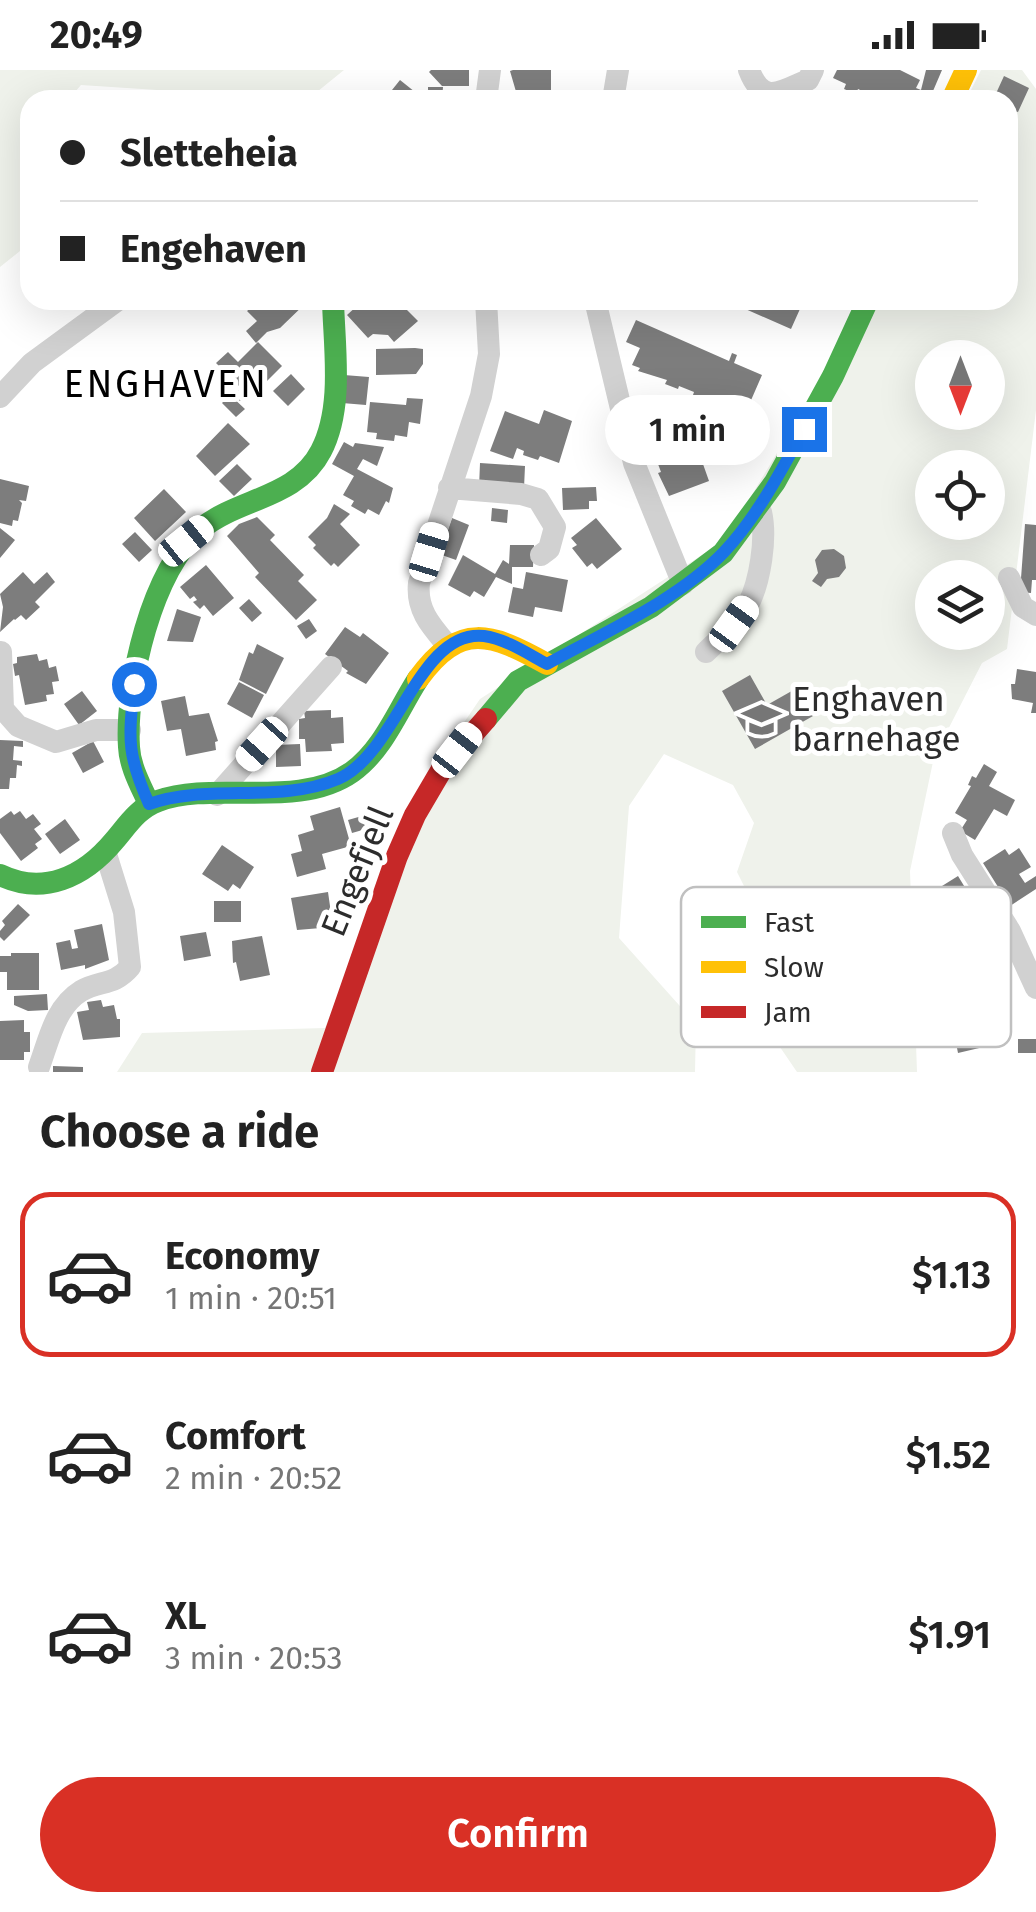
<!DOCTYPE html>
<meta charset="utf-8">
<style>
body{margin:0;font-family:"Fira Sans",sans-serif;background:#f2f2f2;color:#222;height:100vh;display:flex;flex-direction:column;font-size:38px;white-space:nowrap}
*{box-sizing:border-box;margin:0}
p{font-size:32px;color:#767676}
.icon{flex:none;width:55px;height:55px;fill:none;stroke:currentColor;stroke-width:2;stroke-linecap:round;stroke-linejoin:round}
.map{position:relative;height:1002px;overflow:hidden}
.panel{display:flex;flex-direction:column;background:#fff;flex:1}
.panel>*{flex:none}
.top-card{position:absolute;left:20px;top:20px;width:998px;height:220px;border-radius:30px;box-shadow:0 10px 40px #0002;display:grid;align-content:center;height:220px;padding:0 40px;background:#fff}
.needle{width:65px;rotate:180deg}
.fabs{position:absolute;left:915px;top:270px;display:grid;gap:20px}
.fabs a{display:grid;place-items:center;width:90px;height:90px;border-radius:50%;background:#fff;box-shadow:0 10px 40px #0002;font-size:50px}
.end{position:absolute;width:45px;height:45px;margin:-22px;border:12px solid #1a73e8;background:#fff;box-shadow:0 0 0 5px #fff}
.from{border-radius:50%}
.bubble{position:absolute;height:70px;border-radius:35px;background:#fff;box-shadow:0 10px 40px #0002;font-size:32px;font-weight:600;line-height:70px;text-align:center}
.car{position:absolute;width:30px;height:60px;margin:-30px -15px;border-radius:12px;box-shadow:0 0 8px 2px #0007;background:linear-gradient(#fff 24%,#345 0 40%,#fff 0 76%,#345 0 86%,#fff 0)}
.top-card b{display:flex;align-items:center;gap:35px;height:95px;font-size:38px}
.top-card b+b{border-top:2px solid #e0e0e0}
.top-card i{width:25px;height:25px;background:#222}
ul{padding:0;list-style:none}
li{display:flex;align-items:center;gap:30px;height:165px;margin:0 20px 15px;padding:0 20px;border:5px solid transparent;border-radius:30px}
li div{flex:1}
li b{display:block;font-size:38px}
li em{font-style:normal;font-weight:600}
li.selected{border-color:#d93025}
li>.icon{width:90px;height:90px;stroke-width:1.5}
h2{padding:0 40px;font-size:45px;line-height:120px}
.cta{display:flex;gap:20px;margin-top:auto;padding:20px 40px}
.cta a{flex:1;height:115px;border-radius:60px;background:#d93025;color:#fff;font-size:40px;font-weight:600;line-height:115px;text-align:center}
.status{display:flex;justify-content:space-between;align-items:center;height:70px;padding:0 50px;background:#fff;direction:ltr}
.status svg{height:28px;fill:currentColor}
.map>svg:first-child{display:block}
.green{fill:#eff2eb;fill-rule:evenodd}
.building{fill:#7d7d7d}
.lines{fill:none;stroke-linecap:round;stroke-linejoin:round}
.street{stroke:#d1d1d1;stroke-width:22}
.fast{stroke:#4caf50;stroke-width:22}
.slow{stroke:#ffc107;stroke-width:22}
.jam{stroke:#c62828;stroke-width:22}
.route{stroke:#1a73e8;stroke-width:12}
.labels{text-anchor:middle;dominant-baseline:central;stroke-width:10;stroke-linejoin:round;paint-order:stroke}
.poi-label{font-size:35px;fill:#2c2c2c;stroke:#fff;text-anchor:start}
.street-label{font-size:35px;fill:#2c2c2c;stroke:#fff}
.neighbourhood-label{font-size:38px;letter-spacing:2.5px;fill:#000;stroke:#fff}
.key{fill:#fff;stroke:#c0c0c0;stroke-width:2.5}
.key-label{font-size:28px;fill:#2c2c2c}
</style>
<div class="status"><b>20:49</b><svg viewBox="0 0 49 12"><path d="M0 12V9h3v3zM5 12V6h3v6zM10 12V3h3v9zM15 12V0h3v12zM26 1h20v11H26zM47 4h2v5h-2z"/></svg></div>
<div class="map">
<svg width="1036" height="1002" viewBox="0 0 1036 1002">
<rect width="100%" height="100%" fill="#fff"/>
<!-- green -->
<path class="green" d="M 0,0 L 344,0 L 307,30 L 81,15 L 68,30 L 30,30 L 30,173 L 0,197 Z
M 981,0 L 1022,0 L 1036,19 L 1036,340 L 1007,579 L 982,593 L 934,687 L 910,801 L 917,1002 L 797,1002 L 769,961 L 768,864 L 737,802 L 754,753 L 733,715 L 664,684 L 629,736 L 619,868 L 696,954 L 695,1002 L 117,1002 L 142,963 L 325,958 L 418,720 L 480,629 L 725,470 L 868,230 L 1008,230 L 1008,30 L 966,30 ZM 932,288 L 988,288 L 988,342 L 932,342 ZM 932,398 L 988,398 L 988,452 L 932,452 ZM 932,508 L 988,508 L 988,562 L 932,562 Z"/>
<!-- building -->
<path class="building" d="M 431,0 L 469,0 L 469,16 L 442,16 L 429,2 Z
M 513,0 L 551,0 L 551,20 L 517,25 L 510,1 Z
M 837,0 L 900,0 L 920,10 L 916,18 L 921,20 L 926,0 L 942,0 L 930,28 L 924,25 L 921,30 L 882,30 L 858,19 L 856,24 L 844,19 L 846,14 L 833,8 Z
M 1004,6 L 1029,18 L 1018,42 L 1008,40 L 1008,30 L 993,30 Z
M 400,10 L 425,30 L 384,30 Z
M 428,17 L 443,17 L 442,30 L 428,30 Z
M 260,230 L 264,231 L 309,230 L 280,258 L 267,262 L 256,273 L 246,261 L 257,251 L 247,241 Z
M 353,230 L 397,230 L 418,251 L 394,272 L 388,265 L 373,264 L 368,268 L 347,245 L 358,235 Z
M 725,230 L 804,230 L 791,259 Z
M 636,250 L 729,291 L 732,283 L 737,285 L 734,293 L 762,305 L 745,344 L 734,340 L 732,343 L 720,338 L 721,334 L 706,328 L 705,331 L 693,325 L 694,322 L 679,316 L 678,319 L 665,314 L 667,310 L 638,301 L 640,298 L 632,295 L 640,278 L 626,272 Z
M 258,272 L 282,296 L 250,328 L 247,325 L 240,331 L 234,325 L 241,318 L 216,293 L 228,282 L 238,292 Z
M 415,278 L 423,279 L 423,294 L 416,304 L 376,305 L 376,279 Z
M 291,304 L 305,319 L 288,336 L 273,321 Z
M 344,305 L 369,307 L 366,335 L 342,333 Z
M 230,325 L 245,339 L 236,347 L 222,333 Z
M 407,328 L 423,329 L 420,354 L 409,352 L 407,367 L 395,365 L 394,371 L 376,369 L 377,363 L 367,362 L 370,332 L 406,335 Z
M 544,340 L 572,351 L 559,393 L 540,386 L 538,390 L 523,385 L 524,381 L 517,378 L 513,389 L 490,381 L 505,341 L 539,354 Z
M 228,353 L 250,374 L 215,406 L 196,386 Z
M 344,372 L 353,377 L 355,373 L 384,377 L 377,396 L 363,389 L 357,399 L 393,418 L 389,433 L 386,431 L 379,445 L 368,439 L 365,444 L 351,436 L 354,431 L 343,425 L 354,406 L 332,394 Z
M 698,380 L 709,411 L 669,426 L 658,403 L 661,402 L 658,394 Z
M 480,393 L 525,396 L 524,418 L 479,418 Z
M 237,394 L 252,409 L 234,426 L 219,411 Z
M 0,409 L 29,416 L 26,431 L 19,430 L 22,433 L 18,451 L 13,450 L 12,456 L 0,453 Z
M 596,417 L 597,431 L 589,431 L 589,439 L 563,440 L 562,418 Z
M 164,419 L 186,442 L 155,471 L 134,448 Z
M 334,434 L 350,444 L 340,454 L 360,475 L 338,497 L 334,493 L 331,496 L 313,478 L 316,475 L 308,467 L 327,448 Z
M 492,438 L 508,440 L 507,453 L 491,451 Z
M 257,447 L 275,465 L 270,470 L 304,505 L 298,511 L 317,530 L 296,550 L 255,507 L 259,503 L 227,466 L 239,454 Z
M 452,448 L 469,455 L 456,490 L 439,484 Z
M 596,448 L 622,479 L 597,499 L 592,493 L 587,497 L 572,478 L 577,475 L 571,468 Z
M 1025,454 L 1036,455 L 1036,510 L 1032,510 L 1031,523 L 1020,522 Z
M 0,458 L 15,470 L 0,488 Z
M 135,462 L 152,480 L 139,492 L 122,474 Z
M 510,475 L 534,475 L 533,497 L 512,497 L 512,514 L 496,507 L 484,527 L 474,521 L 470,527 L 448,515 L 463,485 L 495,504 L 503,490 L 509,494 Z
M 834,479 L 844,486 L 846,498 L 839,507 L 827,509 L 821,517 L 812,511 L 818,503 L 815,490 L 822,480 Z
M 206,495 L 234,528 L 213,546 L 204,535 L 200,539 L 193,532 L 197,530 L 194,526 L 190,529 L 180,517 Z
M 23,502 L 34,514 L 47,502 L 55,512 L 35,532 L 40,537 L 26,550 L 21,545 L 15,550 L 14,549 L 0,562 L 3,537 L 0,524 Z
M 526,502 L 568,510 L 562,542 L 535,537 L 533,547 L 508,542 L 513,517 L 523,519 Z
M 249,529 L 262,543 L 252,552 L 239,538 Z
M 177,539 L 201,547 L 193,572 L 167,571 Z
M 309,549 L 317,561 L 306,569 L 297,556 Z
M 345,557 L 360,567 L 363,563 L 389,583 L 366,614 L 346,603 L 348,601 L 325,584 Z
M 257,574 L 284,588 L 266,624 L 239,610 L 249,582 L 253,584 Z
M 37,584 L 39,591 L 47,589 L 49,598 L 56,596 L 59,611 L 52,612 L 54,624 L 46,625 L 47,631 L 25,635 L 19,605 L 15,606 L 13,594 L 17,593 L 17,587 Z
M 1017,599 L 1036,602 L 1036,643 L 1031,643 L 1033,633 L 1012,629 L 1011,614 L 1015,614 Z
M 750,605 L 767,635 L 797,618 L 813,646 L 755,679 L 722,621 Z
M 239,612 L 264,625 L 252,648 L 227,634 Z
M 82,621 L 97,641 L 79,655 L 64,634 Z
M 185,626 L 189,646 L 209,643 L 218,671 L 215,672 L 216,680 L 186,686 L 181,659 L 167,661 L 161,631 Z
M 331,640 L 331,648 L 343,647 L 344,673 L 331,674 L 332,681 L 306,682 L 305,669 L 299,669 L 299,649 L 305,648 L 304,641 Z
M 0,670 L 23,671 L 23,677 L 14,676 L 13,690 L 22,691 L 22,696 L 17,695 L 16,708 L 10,708 L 9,719 L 0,719 Z
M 93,671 L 104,692 L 83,703 L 72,683 Z
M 300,674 L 301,696 L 276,697 L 276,675 Z
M 984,694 L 997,702 L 989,716 L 1015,730 L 1007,746 L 994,739 L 975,770 L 960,761 L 967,750 L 955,743 L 971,716 L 968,715 L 972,706 L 976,708 Z
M 340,737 L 351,776 L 322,784 L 326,799 L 297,807 L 291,784 L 302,781 L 298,765 L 314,760 L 310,746 Z
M 11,741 L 14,745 L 20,741 L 26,749 L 33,744 L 41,754 L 34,759 L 42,769 L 35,774 L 38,778 L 21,791 L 0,763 L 0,749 Z
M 362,746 L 366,759 L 352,763 L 348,750 Z
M 65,749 L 80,770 L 60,784 L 45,764 Z
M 222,775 L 254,797 L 240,819 L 233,814 L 228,821 L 202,804 Z
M 1019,778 L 1031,797 L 1019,804 L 1025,813 L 1036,806 L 1036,819 L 1010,836 L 983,793 L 1005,779 L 1009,785 Z
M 958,806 L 972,829 L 949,844 L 934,821 Z
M 353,807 L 354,821 L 341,822 L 340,809 Z
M 328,822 L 333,857 L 297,860 L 291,828 Z
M 214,831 L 241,831 L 241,852 L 214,852 Z
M 18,834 L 30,845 L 4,871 L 0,867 L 0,861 L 5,855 L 2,851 Z
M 102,854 L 109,890 L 85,899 L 85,895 L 61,900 L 56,873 L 70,870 L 72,879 L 78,878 L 74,860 Z
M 206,862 L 211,886 L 184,891 L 180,866 Z
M 262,866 L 270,905 L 240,911 L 236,892 L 233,893 L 232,871 Z
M 11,883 L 39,883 L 39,920 L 7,920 L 7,902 L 0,902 L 0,886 L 11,886 Z
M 47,924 L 48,940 L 28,941 L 14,935 L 14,926 Z
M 101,930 L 103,937 L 114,935 L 117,949 L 120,949 L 120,967 L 83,970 L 77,942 L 89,940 L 87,932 Z
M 1001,940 L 1009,971 L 958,983 L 954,963 L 967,960 L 965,948 Z
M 24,950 L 24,962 L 30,962 L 30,982 L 24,982 L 24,990 L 0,990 L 0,951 Z
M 1018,969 L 1036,969 L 1036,983 L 1018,983 Z
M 53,996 L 83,997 L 83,1002 L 53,1002 Z"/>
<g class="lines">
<!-- street -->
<path class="street" d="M 749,0 C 763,36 780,22 808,10 L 813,0
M 486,30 L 490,0
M 613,30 L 618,0
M 595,230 L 634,393 L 683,514
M 0,327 L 32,293 L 118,230
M 449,418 L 521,424 L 538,429 L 555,457 L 549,479 L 541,485
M 1009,508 L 1023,537 L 1036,545
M 448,576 C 431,556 416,540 419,513 L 481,326 L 489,284 L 486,230
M 1,582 L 3,639 L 18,656 L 56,672 L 96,660 L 130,660
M 706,582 C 720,568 739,554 748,535 C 760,512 767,468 761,442 L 757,439
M 217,725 L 331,597
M 953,763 L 962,785 L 1010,861 L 1036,918
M 39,997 C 49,970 55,937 81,921 C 100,910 114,916 130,897 L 124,842 L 105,781"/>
<!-- fast -->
<path class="fast" d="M 486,649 L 518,611 L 651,537 L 723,483 L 775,412 L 833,306 L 868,230
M 149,734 C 141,716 130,697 129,677 C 125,616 152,497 202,458 C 239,428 297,428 321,381 C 344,337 334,277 333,230
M 0,805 C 43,826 84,807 114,771 C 127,756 138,738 158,731 C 214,710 298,740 352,702 C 383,680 398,640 418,609"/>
<!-- slow -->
<path class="slow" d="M 952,30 L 966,0
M 418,609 C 460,551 491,563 547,594"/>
<!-- jam -->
<path class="jam" d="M 322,1002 L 397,786 L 415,745 L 442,699 L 486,649"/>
</g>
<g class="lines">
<!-- route -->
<path class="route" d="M 134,614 C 129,669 126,682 149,734 C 208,713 279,734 338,709 C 398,683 418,559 484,566 C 506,569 528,584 547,594 C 605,562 678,530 724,482 C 757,447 781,401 804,359"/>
</g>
<!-- icons -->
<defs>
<symbol id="school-bare" viewBox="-9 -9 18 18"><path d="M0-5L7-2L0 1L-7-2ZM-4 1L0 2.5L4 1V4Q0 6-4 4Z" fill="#767676" stroke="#fff" stroke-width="2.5" paint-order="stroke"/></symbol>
</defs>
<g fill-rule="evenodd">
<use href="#school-bare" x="734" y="622" width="55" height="55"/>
</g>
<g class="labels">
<!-- poi labels -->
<g class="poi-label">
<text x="792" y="629">Enghaven<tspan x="792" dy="40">barnehage</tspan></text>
</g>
<!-- street labels -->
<g class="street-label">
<text transform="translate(357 801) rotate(-68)">Engefjell</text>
</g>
<!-- neighbourhood labels -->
<g class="neighbourhood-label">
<text x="166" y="314">ENGHAVEN</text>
</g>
</g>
<!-- legend -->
<rect x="681" y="817" width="330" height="160" rx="15" class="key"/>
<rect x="701" y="846" width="45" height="12" fill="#4caf50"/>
<rect x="701" y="891" width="45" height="12" fill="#ffc107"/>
<rect x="701" y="936" width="45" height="12" fill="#c62828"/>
<g class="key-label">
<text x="764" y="862">Fast</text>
<text x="764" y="907">Slow</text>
<text x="764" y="952">Jam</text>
</g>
</svg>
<div class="fabs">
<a><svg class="needle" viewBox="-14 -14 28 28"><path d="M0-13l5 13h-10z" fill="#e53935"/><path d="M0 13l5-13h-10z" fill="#767676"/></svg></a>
<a><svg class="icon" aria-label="locate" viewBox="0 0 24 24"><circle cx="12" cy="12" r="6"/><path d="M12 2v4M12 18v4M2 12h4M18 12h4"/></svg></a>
<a><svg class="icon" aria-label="layers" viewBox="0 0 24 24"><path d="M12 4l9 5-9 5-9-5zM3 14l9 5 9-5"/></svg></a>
</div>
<i class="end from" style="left:134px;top:614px"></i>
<i class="end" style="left:804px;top:359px"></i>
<div class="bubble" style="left:605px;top:325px;width:165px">1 min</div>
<i class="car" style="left:186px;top:471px;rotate:51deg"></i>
<i class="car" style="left:429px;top:482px;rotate:17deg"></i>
<i class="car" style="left:734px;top:554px;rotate:36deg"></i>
<i class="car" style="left:262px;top:674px;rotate:222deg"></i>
<i class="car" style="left:457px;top:680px;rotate:38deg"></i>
<div class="top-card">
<b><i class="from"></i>Sletteheia</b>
<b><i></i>Engehaven</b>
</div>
</div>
<section class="panel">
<h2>Choose a ride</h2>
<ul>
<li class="selected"><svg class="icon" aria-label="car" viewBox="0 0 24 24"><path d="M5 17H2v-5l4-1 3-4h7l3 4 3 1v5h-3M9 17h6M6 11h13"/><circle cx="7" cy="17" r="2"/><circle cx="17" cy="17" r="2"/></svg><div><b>Economy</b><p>1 min · 20:51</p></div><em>$1.13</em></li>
<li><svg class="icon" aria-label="car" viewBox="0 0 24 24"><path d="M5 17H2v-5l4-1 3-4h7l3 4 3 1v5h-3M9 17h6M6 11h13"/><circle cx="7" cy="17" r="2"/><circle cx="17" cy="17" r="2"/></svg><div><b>Comfort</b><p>2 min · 20:52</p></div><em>$1.52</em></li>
<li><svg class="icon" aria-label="car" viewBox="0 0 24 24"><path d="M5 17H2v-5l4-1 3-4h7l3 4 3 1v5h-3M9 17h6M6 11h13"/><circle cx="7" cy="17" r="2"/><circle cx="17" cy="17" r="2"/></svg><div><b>XL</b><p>3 min · 20:53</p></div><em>$1.91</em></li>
</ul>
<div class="cta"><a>Confirm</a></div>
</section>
